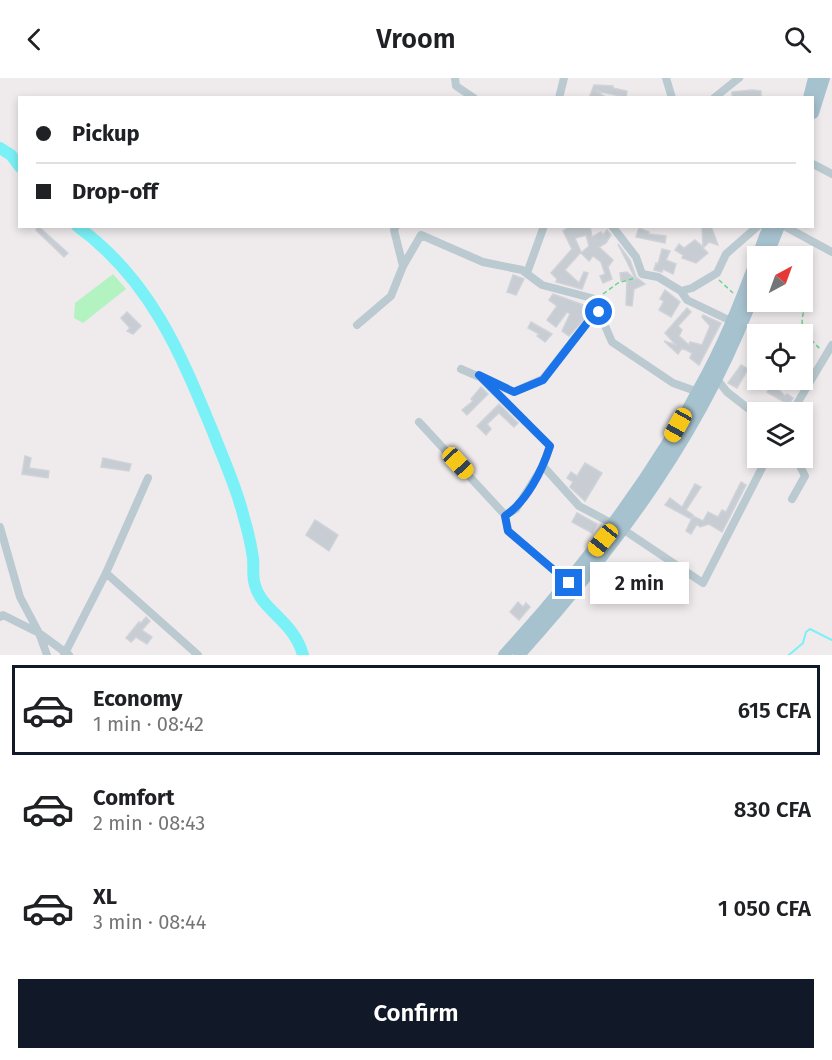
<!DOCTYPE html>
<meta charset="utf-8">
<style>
body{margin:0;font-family:"Fira Sans",sans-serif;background:#f2f2f2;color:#202124;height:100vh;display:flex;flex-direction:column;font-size:22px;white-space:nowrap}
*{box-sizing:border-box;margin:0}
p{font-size:20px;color:#757577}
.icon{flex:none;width:33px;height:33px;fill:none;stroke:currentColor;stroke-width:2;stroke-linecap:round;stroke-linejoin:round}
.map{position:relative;height:577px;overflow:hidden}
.sheet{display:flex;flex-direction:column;background:#fff;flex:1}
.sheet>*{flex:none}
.banner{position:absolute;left:18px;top:18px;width:796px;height:132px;border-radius:0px;box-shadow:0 3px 9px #0003;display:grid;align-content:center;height:132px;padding:0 18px;background:#fff}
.needle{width:39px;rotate:41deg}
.fabs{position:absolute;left:747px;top:168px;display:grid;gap:12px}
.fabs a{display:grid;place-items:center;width:66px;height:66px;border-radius:0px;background:#fff;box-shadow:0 3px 9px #0003;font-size:30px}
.end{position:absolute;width:27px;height:27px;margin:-14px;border:8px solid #1a73e8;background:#fff;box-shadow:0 0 0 3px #fff}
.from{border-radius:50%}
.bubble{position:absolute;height:42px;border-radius:0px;background:#fff;box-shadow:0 3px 9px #0003;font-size:20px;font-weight:600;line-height:42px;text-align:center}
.car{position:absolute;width:18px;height:36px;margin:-18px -9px;border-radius:8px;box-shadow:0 0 4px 2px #0007;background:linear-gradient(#f5c518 24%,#345 0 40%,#f5c518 0 76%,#345 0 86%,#f5c518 0)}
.banner b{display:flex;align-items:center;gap:21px;height:57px;font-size:22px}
.banner b+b{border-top:2px solid #e0e0e0}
.banner i{width:15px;height:15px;background:#202124}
ul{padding:10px 0 0;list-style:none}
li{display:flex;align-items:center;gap:18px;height:90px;margin:0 12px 9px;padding:0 6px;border:3px solid transparent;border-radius:0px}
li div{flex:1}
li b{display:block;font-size:22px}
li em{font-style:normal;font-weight:600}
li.selected{border-color:#111827}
li>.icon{width:54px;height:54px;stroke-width:1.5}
.primary-button{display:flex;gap:12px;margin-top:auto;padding:12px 18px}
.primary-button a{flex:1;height:69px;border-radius:0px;background:#111827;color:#fff;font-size:24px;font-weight:600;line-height:69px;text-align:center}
header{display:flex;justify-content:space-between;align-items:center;height:78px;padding:0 18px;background:#fff;font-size:27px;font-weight:600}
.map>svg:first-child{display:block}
.green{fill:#b3f3c1}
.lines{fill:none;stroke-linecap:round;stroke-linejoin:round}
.stream{stroke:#7af1f6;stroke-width:2}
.river{stroke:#7af1f6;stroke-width:12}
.building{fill:#c7cdd2;stroke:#cfd3d9;stroke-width:1.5}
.path{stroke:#67d58d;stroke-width:1.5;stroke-dasharray:4.5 3;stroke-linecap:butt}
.minor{stroke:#bacad0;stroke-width:8}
.primary{stroke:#a7c2cf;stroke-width:12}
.route{stroke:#1a73e8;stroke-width:8}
</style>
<header><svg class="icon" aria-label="back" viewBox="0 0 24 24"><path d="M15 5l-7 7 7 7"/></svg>Vroom<svg class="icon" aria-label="search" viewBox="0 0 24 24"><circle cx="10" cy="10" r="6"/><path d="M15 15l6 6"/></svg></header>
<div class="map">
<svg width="832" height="577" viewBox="0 0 832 577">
<rect width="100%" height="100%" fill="#efebec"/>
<!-- green -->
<path class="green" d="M 113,196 L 126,211 L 83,245 L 74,240 L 75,225 Z"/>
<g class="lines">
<!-- stream -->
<path class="stream" d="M 789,577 L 803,565 L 806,554 L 810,551 L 832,562"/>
<!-- river -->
<path class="river" d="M 0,70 L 11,77 L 20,89
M 77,148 C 150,201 180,274 213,354 C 224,383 237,410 244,440 C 248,453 251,467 253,480 C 254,489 252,499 255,507 C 261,532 294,543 303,577"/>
</g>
<!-- building -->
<path class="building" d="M 594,7 L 613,8 L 613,10 L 627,13 L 626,19 L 596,13 L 607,20 L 589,20 Z
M 752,12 L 761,13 L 761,20 L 732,20 L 732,14 Z
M 38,148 L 68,175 L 64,179 L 36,152 Z
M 570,148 L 590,148 L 592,159 L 601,154 L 603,157 L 607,152 L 611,157 L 606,165 L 599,169 L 613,182 L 608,189 L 612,201 L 603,205 L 600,198 L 605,196 L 601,184 L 593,178 L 589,183 L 581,175 L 589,168 L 586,157 L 575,160 L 581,174 L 565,192 L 579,205 L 584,194 L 588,195 L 582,211 L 556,204 L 557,201 L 551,195 L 572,171 L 563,153 Z
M 702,148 L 711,148 L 718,167 L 709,164 L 703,170 L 708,175 L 696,185 L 682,180 L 683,177 L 675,172 L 679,166 L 684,170 L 695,162 L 703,169 Z
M 639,150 L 649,154 L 649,156 L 666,158 L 665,165 L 636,159 Z
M 618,166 L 630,182 L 636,199 L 645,206 L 634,211 L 632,228 L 626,227 L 627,203 L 621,203 L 620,195 L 627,194 L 636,202 Z
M 662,171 L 670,173 L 666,182 L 676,186 L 673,196 L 663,191 L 662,194 L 654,192 L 656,185 L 658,186 Z
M 513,197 L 524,201 L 516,217 L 507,214 Z
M 665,212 L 680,224 L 671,239 L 659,232 L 664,223 L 660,221 Z
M 553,216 L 589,229 L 593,227 L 593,231 L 569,258 L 562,253 L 570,236 L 567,234 L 556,249 L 547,242 L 557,228 L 549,222 Z
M 687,230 L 691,234 L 678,248 L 682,252 L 679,258 L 689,267 L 690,264 L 702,267 L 710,248 L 702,239 L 703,237 L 721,245 L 699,287 L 690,280 L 692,275 L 682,270 L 678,276 L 664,263 L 676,267 L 665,255 Z
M 127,234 L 141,248 L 133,256 L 127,253 L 130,250 L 121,240 Z
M 531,244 L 552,256 L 545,264 L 537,258 L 539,256 L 528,250 Z
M 741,287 L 748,291 L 737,310 L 728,305 Z
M 773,306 L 785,318 L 787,316 L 793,320 L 789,327 L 767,314 Z
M 481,309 L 488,316 L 467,337 L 462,332 L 473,323 L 471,321 Z
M 499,326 L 518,345 L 514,349 L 499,335 L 487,346 L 491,351 L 486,357 L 477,348 Z
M 25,378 L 31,380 L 29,390 L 49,393 L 48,400 L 22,396 Z
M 103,380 L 131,386 L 129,393 L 101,389 Z
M 585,385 L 602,395 L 585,423 L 570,409 L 573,404 L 567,400 L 571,394 L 577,398 Z
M 741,404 L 746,407 L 722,454 L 709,446 L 700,449 L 697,446 L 691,456 L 686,453 L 693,438 L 703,443 L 708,434 L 718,439 L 722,432 L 726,434 Z
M 695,406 L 701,409 L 686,432 L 693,437 L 691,441 L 665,427 L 670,420 L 682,429 Z
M 577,435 L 597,446 L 592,455 L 572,444 Z
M 315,442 L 338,457 L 329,473 L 306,457 Z
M 518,524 L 523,529 L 526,525 L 530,529 L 519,542 L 510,534 Z
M 146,539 L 150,543 L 142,552 L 152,559 L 147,566 L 136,559 L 131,564 L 126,560 L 139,544 L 141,545 Z"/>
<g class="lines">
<!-- path -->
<path class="path" d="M 719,202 L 733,215
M 802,212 C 810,246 788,239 821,272
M 603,216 L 618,205 L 635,200"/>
<!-- minor -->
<path class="minor" d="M 455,0 L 456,8 L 474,20
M 666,0 L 672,20
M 559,20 L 564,0
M 714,20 L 739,0
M 813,86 L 832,96
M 396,148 L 394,152 L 403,188
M 612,148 L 636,179 L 642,196 L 658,199 L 681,213 L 687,222 L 731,243
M 784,148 L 832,174
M 527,195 L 544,148
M 681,213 L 692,210 L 717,195 L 726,176 L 758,148
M 357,247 L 391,218 L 403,188 L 421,157 L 483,184 L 522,192 L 542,207 L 599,222 L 599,234 L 612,264 L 673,305 L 701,315
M 461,291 L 514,314 L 543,301 L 591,240 L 599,234
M 479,298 L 550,368 L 543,388 L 579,428 L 615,447
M 716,300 L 727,314 L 758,338
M 792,334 L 832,267
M 419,344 L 505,437 L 508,453 L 570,506
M 792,421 L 805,398 L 796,380
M 505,437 L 516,431 L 543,388
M 0,449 L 20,519 L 39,555 L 47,577
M 624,452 L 703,505 L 767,380
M 106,495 L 198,577
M 0,539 L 3,537 L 39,555 L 69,577
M 64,577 L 106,495 L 148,400"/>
<!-- primary -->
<path class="primary" d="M 809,20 L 814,0
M 813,35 L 824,0
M 767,178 L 779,148
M 504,577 C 583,491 653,400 707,296 C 732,249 750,198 769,148
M 519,577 C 621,463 705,351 758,205"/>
</g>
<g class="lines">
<!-- route -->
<path class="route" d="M 569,505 L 508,453 L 505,438 C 527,423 542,393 550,368 L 479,297 L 514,314 L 543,302 L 591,240 L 599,234"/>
</g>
</svg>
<div class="fabs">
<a><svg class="needle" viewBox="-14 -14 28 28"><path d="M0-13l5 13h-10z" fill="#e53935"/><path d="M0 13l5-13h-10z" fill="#757577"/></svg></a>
<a><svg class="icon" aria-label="locate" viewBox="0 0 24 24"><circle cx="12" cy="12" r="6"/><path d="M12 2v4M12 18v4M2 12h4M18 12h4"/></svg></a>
<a><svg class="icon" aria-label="layers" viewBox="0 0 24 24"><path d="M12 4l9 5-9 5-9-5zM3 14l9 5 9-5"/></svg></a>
</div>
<i class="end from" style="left:599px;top:234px"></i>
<i class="end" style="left:569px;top:505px"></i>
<div class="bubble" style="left:590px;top:484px;width:99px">2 min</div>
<i class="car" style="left:678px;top:347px;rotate:209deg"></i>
<i class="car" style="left:458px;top:385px;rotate:137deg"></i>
<i class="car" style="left:603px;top:462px;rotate:219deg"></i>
<div class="banner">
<b><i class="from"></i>Pickup</b>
<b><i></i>Drop-off</b>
</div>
</div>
<section class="sheet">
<ul>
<li class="selected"><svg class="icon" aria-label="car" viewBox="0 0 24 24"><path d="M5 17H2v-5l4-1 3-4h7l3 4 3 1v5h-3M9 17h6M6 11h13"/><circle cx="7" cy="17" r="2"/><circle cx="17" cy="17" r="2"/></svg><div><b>Economy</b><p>1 min · 08:42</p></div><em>615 CFA</em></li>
<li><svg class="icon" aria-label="car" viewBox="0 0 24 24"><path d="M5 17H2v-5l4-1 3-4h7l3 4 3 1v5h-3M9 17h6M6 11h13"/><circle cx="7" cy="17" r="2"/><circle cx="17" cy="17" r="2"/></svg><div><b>Comfort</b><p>2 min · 08:43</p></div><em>830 CFA</em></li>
<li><svg class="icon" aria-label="car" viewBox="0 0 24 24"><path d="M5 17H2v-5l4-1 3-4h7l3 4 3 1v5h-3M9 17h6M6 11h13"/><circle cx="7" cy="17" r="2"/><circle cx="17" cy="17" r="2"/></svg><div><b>XL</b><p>3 min · 08:44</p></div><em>1 050 CFA</em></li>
</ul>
<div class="primary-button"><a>Confirm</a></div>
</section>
